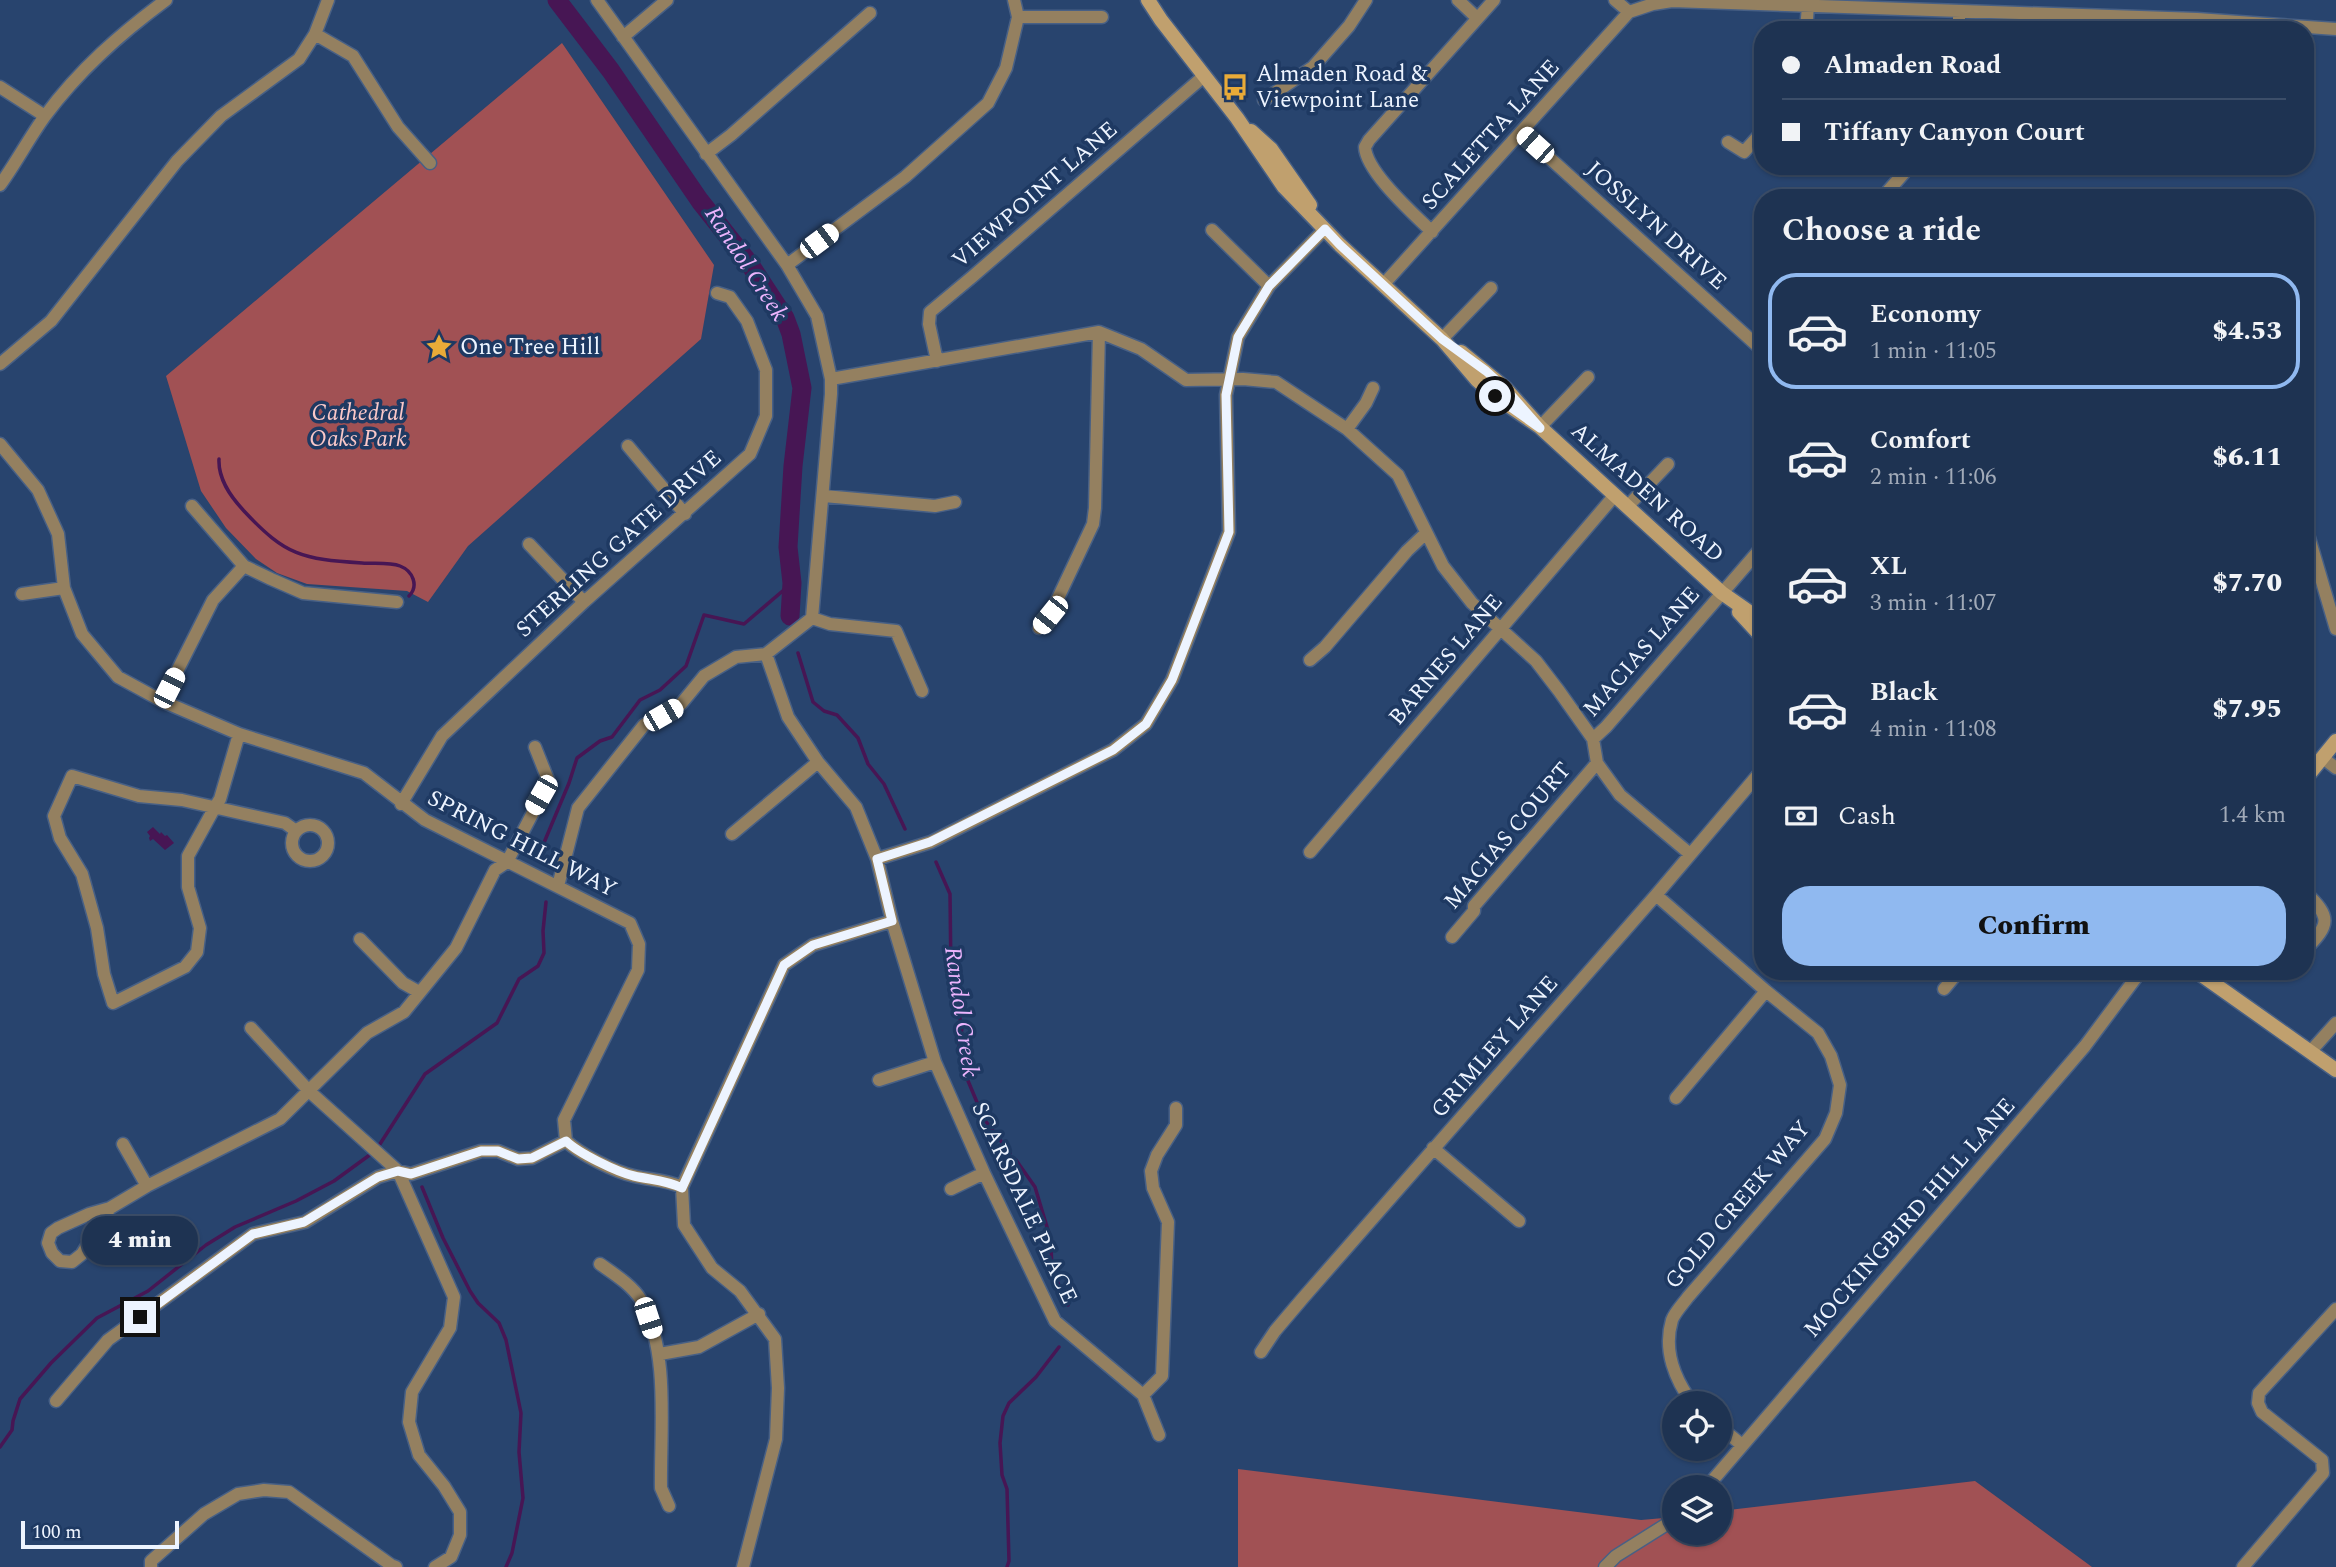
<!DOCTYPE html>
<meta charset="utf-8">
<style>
body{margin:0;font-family:Spectral,serif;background:#2b3f5c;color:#f1f3f6;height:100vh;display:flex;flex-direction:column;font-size:26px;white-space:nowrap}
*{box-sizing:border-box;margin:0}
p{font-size:23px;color:#a1aab8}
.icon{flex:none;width:38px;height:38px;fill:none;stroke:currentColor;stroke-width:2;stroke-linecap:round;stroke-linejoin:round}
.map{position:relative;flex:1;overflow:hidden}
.details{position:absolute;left:1754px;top:189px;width:560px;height:791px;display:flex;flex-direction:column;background:#1e3352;border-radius:28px;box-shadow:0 2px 5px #0004,0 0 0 2px #3c4e69}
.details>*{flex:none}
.banner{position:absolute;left:1754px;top:21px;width:560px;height:154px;border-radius:28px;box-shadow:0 2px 5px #0004,0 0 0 2px #3c4e69;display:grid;align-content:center;height:154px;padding:0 28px;background:#1e3352}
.buttons{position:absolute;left:1662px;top:1391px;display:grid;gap:14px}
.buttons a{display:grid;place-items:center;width:70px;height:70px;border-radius:50%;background:#1e3352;box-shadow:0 2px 5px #0004,0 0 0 2px #3c4e69;font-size:35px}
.scale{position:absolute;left:21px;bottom:18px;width:158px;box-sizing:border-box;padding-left:7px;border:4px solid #edf4ff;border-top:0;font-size:19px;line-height:24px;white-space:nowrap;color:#edf4ff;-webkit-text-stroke:5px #1e3962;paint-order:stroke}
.end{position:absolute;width:32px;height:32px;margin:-16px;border:9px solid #edf4ff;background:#111;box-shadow:0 0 0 4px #111}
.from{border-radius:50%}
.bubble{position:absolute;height:49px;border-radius:24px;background:#1e3352;box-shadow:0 2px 5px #0004,0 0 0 2px #3c4e69;font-size:23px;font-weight:800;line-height:49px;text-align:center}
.car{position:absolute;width:21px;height:42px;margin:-21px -10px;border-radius:9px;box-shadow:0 0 5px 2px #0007;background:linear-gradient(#fff 24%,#345 0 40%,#fff 0 76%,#345 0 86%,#fff 0)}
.banner b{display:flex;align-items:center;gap:24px;height:66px;font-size:26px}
.banner b+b{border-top:2px solid #3c4e69}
.banner i{width:18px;height:18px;background:#f1f3f6}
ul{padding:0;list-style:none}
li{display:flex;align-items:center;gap:21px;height:116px;margin:0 14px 10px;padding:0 14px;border:4px solid transparent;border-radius:28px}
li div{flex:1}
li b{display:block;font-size:26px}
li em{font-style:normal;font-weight:800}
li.active{border-color:#90b9f0}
li>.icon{width:63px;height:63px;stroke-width:1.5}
h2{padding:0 28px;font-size:32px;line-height:84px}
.pay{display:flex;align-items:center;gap:18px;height:77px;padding:0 28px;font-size:26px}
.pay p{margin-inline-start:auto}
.action{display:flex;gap:14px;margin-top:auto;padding:14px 28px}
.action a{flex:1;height:80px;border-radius:28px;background:#90b9f0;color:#111;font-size:28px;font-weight:800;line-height:80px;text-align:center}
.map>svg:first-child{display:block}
.green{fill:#a15154}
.water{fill:#471654}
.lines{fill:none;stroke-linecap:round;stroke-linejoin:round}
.stream{stroke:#471654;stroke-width:3.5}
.river{stroke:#471654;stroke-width:19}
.street-casing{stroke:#486085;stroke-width:15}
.secondary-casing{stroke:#486085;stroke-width:17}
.street{stroke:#948060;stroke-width:12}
.secondary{stroke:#c0a06e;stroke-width:14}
.route{stroke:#edf4ff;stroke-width:9}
.labels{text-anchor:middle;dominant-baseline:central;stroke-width:7;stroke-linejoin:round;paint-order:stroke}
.poi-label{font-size:23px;fill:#edf4ff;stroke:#1e3962;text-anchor:start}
.street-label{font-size:23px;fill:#edf4ff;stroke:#1e3962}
.park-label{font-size:23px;font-style:italic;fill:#fac8c8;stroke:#1e3962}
.water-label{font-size:24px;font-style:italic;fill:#ecb4fd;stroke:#1e3962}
</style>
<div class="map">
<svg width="2336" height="1567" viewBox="0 0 2336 1567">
<rect width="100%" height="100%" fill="#28446e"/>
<!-- green -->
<path class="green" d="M 562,43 L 714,265 L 701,339 L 468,546 L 428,602 L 407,591 L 307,584 L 277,573 L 256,559 L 226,528 L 201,491 L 166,376 Z
M 1238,1469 L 1641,1520 L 1675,1517 L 1675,1533 L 1720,1533 L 1720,1511 L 1975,1481 L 2092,1567 L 1238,1567 Z"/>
<!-- water -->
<path class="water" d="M 153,827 L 160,834 L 161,832 L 165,836 L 167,835 L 174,843 L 165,850 L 153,839 L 150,841 L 149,838 L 150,836 L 147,832 Z"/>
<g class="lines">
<!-- stream -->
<path class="stream" d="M 219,459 C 218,479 230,496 244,511 C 286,556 302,559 362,563 C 374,564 390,562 400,566 C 413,571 419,586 409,596
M 798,653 L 813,702 L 824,711 L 837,715 L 858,738 L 868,764 L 884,784 L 905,829
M 538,857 L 569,783 L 577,758 L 600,741 L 612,737 L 640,700 L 660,690 L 686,666 L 704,615 L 744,624 L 792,583
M 936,862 L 950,894 L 951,976 L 962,1028 L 959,1047 L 966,1076 L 984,1119 L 1010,1153
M 380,1144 L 425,1074 L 497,1023 L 519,979 L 538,966 L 544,953 L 543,931 L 546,902
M 1016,1160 L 1035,1187 L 1050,1237
M 422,1187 L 443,1238 L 470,1291 L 478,1303 L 499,1323 L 506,1340 L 521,1413 L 519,1452 L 523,1498 L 512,1553 L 506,1567
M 1051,1246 L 1052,1270 L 1068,1305
M 0,1447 L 12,1430 L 13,1421 L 20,1399 L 51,1363 L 97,1318 L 148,1291 L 206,1245 L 235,1227 L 296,1201 L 334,1181 L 371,1154
M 1007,1567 L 1009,1561 L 1007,1489 L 1002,1475 L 1000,1443 L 1003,1416 L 1009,1403 L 1036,1377 L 1059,1347"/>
<!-- river -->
<path class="river" d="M 557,0 L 611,71 L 700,201 L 749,263 L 785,318 L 791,334 L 802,388 L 793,466 L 788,547 L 792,583 L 790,616"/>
<defs>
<path id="street" d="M 1458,0 L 1477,18
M 1615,0 L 1629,12
M 1629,12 L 1653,4 L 1672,1 L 2197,19 L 2336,29
M 1018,17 L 1102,17
M 1806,30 L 1808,6
M 1959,30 L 1959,11
M 315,34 L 353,56 L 398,127 L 430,163
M 623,37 L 667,0
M 0,87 L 45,116
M 1264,100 L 1313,67 L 1349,26 L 1366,0
M 1522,133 L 1762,350
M 1728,142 L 1744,152 L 1762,132
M 706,154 L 731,135 L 870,13
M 0,185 C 16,163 29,138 45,116 C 79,70 120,34 166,0
M 1882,198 L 1910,166
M 1212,230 L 1269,286
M 1432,232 C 1414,214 1366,172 1365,147 L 1369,140 L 1494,0
M 787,265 L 905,177 L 988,103 L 1006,68 L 1018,17 L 1014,0
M 1383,285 L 1629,12
M 1442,339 L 1491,288
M 937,361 L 929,324 L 930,312 L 972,277 L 1204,76
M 0,364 L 51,321 L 177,161 L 221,116 L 299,59 L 315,34 L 328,0
M 831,379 L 1099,332 L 1141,349 L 1186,380 L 1243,379 L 1276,382 L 1347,429 L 1398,475 L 1443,566 L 1472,603 L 1536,661 L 1559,691 L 1593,739 L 1597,763 L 1620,795 L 1690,854
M 1540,427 L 1588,377
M 1347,429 L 1366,403 L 1373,388
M 0,444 L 38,490 L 58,534 L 64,588 L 82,634 L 118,677 L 162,701 L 239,734 L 364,773 L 425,820 L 630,923 L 639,944 L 638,970 L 564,1120 L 566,1141 C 580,1154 615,1172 634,1176 C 651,1180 666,1180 682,1187
M 628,446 L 685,514
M 824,496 L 935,506 L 955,502
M 192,506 L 244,566 L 271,579 L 303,593 L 397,602
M 1627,507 L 1668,464
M 2305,524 L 2336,629
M 529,544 L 584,602
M 22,594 L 64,588
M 812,618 L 830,624 L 896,631 L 922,691
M 1039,628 L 1050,615 L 1093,524 L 1095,508 L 1099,332
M 766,654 L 788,717 L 818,762 L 856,807 L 877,859 L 892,921 L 935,1062 L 984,1173 L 1055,1321 L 1143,1395 L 1159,1435
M 1310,660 L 1325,647 L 1407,551 L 1425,534
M 162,701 L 213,600 L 244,566
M 239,734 L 220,799 L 215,807 L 188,856 L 188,887 L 200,928 L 197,952 L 185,967 L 113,1003 L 104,974 L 97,928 L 82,874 L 60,838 L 54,816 L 72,776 L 139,796 L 182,800 L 285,823 L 296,831
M 1593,739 L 1606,727 L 1762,547
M 2323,758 L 2336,768
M 401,804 L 442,736 L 584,602 L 750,454 L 766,416 L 766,370 L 747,321 L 730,297 L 717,293
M292 843a18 18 0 1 1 36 0a18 18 0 1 1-36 0Z
M 732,834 L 818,762
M 1310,852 L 1615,495
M 877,859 L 931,842 L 1113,750 L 1146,724 L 1172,680 L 1229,532 L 1226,395 L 1238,337 L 1269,286 L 1325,229
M 558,886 L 578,808 L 644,725 L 681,704 L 704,676 L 736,657 L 766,654 L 812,618 L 831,394 L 831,379 L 817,316 L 787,265 L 597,0
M 2305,892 C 2332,917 2330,925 2305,950
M 1656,895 L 1766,991 L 1818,1033 L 1831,1056 L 1840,1085 L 1836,1113 L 1825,1139 L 1688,1297 C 1683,1304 1675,1312 1672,1320 C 1663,1350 1675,1380 1693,1404
M 1452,937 L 1474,911 L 1474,906 L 1597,763
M 360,939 L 403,983 L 419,992
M 1944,989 L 1959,971
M 251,1028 L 310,1092 L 398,1171 L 454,1297 L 450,1328 L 412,1392 L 409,1422 L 419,1455 L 444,1486 L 460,1512 L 460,1535 L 451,1557 L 435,1567
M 2310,1052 L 2336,1023
M 879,1080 L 935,1062
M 1676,1098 L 1766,991
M 123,1144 L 147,1186
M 1433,1148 L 1519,1221
M 951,1189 L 984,1173
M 110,1208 L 82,1254 L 72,1262 L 60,1261 L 52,1253 L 48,1243 L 51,1233 L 58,1228 L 89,1214 L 110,1208 L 147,1186 L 280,1119 L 367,1033 L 404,1012 L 456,948 L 495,870 L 507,862 L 549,782 L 535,747
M 600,1264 C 614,1274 632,1285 641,1300 C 670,1352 660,1430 661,1488 L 669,1506
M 1261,1352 L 1275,1331 L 1303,1298 L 1656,895 L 1762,770
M 660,1354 L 699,1347 L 759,1314
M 1143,1395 L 1162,1376 L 1168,1222 L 1153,1188 L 1151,1171 L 1157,1155 L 1176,1125 L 1176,1108
M 56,1401 L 108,1340 L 253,1234 L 305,1222 L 378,1177 L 398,1171 L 411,1174 L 481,1151 L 498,1151 L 518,1159 L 532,1158 L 566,1141
M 1720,1427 L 1742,1445
M 1706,1488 L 2085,1046 L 2141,971
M 151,1567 L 151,1561 L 204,1514 L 238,1494 L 264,1490 L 289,1492 L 391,1565 L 396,1567
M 743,1567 L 776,1439 L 778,1388 L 775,1339 L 740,1291 L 712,1268 L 684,1225 L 682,1187 L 784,965 L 813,945 L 892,921
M 1605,1567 L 1616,1556 L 1675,1519
M 2243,1567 L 2323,1473 L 2322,1460 L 2262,1412 L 2258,1403 L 2259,1393 L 2336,1309"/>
<path id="secondary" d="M 1148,0 L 1161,20 L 1237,118 L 1284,187 L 1340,245 L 1442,339 L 1477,380 L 1495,396 L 1540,427
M 1251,131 L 1271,149 L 1310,205
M 1461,352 L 1505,388 L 1540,427 L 1722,593 L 1762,621
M 1739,612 L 1762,637
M 2305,779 L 2336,741
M 2196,971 L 2336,1070"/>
</defs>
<!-- street casing -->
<use href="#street" class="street-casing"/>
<!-- secondary casing -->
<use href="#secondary" class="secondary-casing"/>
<!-- street -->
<use href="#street" class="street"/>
<!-- secondary -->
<use href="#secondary" class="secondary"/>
</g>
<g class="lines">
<!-- route -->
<path class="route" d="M 140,1317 L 253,1234 L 304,1222 L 378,1177 L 398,1171 L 411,1174 L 481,1151 L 498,1151 L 518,1159 L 532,1158 L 566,1141 C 578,1153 617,1172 634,1176 C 651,1180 666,1180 682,1188 L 784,965 L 813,945 L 892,921 L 877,859 L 930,842 L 1113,750 L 1146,724 L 1172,680 L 1229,532 L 1226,395 L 1238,337 L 1269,286 L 1325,229 L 1340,245 L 1442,339 L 1486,371 L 1505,388 L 1540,428 L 1495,396"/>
</g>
<!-- icons -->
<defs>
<symbol id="bus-bare" viewBox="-9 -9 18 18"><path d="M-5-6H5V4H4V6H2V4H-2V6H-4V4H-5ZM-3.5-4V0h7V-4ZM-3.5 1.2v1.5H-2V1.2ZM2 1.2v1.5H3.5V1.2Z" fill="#e9ab38" stroke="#1e3962" stroke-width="2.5" paint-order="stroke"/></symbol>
<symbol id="sight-bare" viewBox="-9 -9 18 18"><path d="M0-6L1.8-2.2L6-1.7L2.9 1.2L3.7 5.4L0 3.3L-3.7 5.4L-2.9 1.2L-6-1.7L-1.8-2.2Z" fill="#e9ab38" stroke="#1e3962" stroke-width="2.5" paint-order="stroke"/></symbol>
</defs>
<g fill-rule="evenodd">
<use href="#bus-bare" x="1216" y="68" width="38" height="38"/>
<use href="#sight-bare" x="420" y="328" width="38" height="38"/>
</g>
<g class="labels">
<!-- poi labels -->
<g class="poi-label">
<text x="1256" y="74">Almaden Road &amp;<tspan x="1256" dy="26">Viewpoint Lane</tspan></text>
<text x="460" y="347">One Tree Hill</text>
</g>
<!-- street labels -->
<g class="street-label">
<text transform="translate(1491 135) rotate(-48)">SCALETTA LANE</text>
<text transform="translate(1035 195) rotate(-41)">VIEWPOINT LANE</text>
<text transform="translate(1656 226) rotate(42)">JOSSLYN DRIVE</text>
<text transform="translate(1647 493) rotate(42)">ALMADEN ROAD</text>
<text transform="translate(619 544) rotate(-42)">STERLING GATE DRIVE</text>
<text transform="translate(1642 652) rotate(-49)">MACIAS LANE</text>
<text transform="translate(1446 660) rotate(-50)">BARNES LANE</text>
<text transform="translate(1508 836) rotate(-50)">MACIAS COURT</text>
<text transform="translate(522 844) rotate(27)">SPRING HILL WAY</text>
<text transform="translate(1495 1047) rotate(-49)">GRIMLEY LANE</text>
<text transform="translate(1024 1203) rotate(65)">SCARSDALE PLACE</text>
<text transform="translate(1738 1205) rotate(-50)">GOLD CREEK WAY</text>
<text transform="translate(1910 1218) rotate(-49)">MOCKINGBIRD HILL LANE</text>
</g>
<!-- park labels -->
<g class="park-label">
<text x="358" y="413">Cathedral<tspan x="358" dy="26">Oaks Park</tspan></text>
</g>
<!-- water labels -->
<g class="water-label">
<text transform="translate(746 264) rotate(57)">Randol Creek</text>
<text transform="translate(961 1012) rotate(82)">Randol Creek</text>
</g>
</g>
</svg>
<div class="buttons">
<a><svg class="icon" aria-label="locate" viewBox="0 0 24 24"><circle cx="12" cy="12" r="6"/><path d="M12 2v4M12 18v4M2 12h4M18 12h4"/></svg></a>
<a><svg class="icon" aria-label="layers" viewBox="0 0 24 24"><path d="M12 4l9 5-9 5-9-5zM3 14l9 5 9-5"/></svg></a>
</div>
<div class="scale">100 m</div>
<i class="end from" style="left:1495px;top:396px"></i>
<i class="end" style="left:140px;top:1317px"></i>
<div class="bubble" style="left:82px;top:1216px;width:116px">4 min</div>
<i class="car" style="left:1535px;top:145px;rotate:312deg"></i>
<i class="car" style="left:819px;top:241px;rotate:53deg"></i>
<i class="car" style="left:1050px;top:615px;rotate:219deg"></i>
<i class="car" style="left:169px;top:688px;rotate:27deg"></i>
<i class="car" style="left:663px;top:715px;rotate:60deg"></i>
<i class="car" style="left:541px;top:795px;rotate:210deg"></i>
<i class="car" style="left:648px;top:1318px;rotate:162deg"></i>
<div class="banner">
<b><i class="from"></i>Almaden Road</b>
<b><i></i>Tiffany Canyon Court</b>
</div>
<section class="details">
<h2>Choose a ride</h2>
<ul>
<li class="active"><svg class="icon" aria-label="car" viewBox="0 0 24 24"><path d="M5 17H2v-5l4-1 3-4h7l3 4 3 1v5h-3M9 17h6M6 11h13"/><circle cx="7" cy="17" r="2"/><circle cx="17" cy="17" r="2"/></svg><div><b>Economy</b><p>1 min · 11:05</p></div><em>$4.53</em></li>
<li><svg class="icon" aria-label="car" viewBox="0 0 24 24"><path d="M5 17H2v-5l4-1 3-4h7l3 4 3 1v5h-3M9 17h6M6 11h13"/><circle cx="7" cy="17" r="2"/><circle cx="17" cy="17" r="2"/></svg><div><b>Comfort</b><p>2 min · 11:06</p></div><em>$6.11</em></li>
<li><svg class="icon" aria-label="car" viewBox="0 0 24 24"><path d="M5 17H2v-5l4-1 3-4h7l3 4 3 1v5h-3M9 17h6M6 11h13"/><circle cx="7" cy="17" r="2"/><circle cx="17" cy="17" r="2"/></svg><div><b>XL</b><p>3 min · 11:07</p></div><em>$7.70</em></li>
<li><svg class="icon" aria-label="car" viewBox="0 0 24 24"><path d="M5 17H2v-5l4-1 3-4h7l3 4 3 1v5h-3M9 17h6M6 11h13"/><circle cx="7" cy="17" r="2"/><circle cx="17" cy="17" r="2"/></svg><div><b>Black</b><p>4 min · 11:08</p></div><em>$7.95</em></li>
</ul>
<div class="pay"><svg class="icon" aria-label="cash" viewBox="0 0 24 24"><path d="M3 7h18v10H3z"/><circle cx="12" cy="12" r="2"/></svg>Cash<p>1.4 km</p></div>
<div class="action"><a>Confirm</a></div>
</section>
</div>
